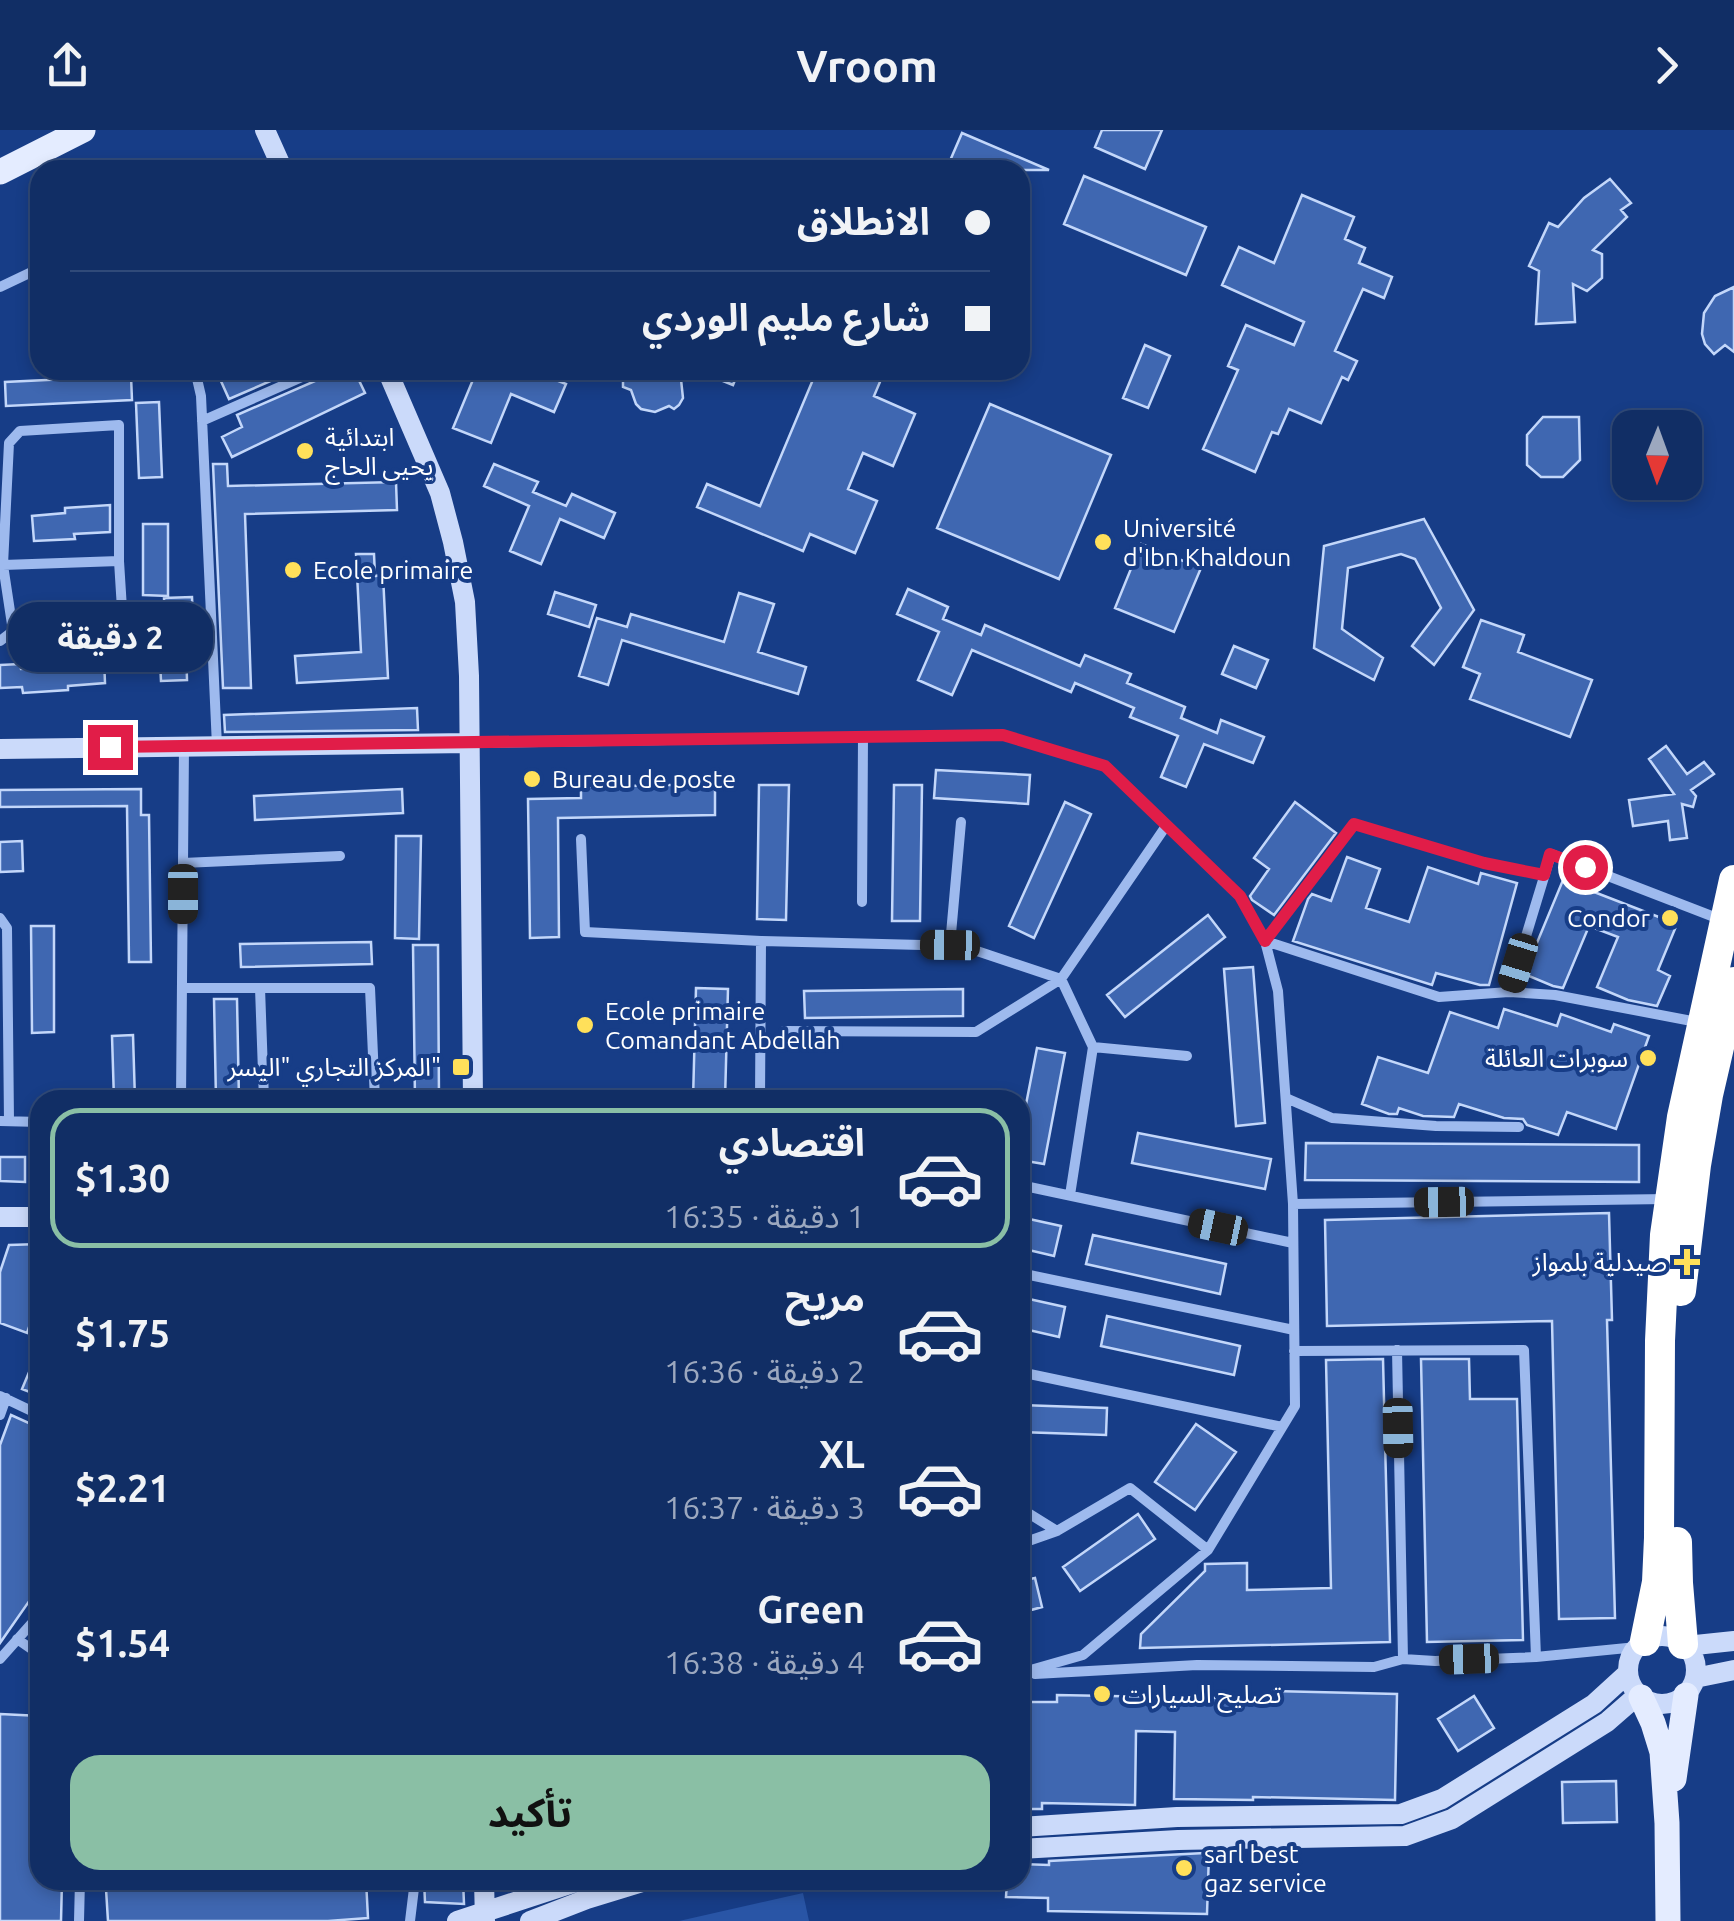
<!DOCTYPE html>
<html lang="ar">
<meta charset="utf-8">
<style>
body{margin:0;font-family:Ubuntu,"Noto Sans Arabic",sans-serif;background:#1a366b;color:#f1f3f6;direction:rtl;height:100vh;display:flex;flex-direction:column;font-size:38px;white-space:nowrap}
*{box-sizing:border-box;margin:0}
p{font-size:32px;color:#9ca8bf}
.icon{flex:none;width:55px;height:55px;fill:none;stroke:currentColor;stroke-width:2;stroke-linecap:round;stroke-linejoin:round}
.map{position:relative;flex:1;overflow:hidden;direction:ltr}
.side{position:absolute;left:30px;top:960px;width:1000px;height:800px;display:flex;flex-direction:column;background:#112e65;border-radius:30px;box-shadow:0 5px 15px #0003,0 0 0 2px #304a79;direction:rtl}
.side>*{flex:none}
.top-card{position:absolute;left:30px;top:30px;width:1000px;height:220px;border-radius:30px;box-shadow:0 5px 15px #0003,0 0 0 2px #304a79;direction:rtl;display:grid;align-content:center;height:220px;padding:0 40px;background:#112e65}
.needle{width:65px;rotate:181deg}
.buttons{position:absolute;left:1612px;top:280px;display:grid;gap:20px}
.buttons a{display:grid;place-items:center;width:90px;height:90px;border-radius:20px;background:#112e65;box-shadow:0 5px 15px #0003,0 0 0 2px #304a79;font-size:50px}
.end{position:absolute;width:45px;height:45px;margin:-22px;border:12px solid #e11d48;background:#fff;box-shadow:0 0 0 5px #fff}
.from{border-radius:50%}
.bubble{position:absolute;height:70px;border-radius:30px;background:#112e65;box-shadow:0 5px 15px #0003,0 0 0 2px #304a79;font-size:32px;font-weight:700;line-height:70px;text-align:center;direction:rtl}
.car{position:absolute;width:30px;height:60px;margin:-30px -15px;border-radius:12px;box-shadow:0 0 8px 2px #0007;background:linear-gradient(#222 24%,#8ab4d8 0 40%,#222 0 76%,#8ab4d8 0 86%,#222 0)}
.top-card b{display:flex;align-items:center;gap:35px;height:95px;font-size:38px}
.top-card b+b{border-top:2px solid #304a79}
.top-card i{width:25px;height:25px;background:#f1f3f6}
ul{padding:18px 0 0;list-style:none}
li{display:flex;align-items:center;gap:30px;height:140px;margin:0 20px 15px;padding:0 20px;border:5px solid transparent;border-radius:30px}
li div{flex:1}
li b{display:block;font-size:38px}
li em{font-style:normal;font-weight:700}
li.active{border-color:#8abfa5}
li>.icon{width:90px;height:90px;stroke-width:1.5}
.button{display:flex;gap:20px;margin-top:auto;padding:20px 40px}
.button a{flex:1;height:115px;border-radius:30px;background:#8abfa5;color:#111;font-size:40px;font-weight:700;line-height:115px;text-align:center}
header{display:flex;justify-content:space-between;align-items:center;height:130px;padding:0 40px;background:#112e65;font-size:45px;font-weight:700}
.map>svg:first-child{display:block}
.green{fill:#2955a6}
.building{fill:#3f67b1;stroke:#c3d7fa;stroke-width:2.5}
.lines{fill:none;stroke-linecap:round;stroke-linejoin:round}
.street{stroke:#9ebaee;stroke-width:10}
.secondary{stroke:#cbdafa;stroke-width:20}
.primary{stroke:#e4ecff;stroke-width:25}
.highway{stroke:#fff;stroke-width:30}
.route{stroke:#e11d48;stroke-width:12}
.poi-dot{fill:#ffe05a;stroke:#173d87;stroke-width:4}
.labels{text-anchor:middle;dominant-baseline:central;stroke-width:8;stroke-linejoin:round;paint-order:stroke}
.poi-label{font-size:25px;fill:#fff;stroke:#173d87;text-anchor:start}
</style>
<header><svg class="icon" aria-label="forward" viewBox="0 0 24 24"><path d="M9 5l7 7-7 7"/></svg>Vroom<svg class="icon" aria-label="share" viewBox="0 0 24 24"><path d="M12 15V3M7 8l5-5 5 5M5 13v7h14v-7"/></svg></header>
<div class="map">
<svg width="1734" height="1791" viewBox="0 0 1734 1791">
<rect width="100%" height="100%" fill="#173d87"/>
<!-- green -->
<path class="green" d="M 803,1763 L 809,1791 L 679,1791 Z"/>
<!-- building -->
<path class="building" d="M 1102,0 L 1162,0 L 1145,39 L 1095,17 Z
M 962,3 L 1049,40 L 946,40 Z
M 1084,46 L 1206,97 L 1186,145 L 1064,94 Z
M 1610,49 L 1631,73 L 1621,80 L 1627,87 L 1593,120 L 1602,124 L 1602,148 L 1587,161 L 1573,154 L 1575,192 L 1536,194 L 1539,141 L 1529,136 L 1549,93 L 1558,97 L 1584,68 Z
M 1302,65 L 1354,87 L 1345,109 L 1365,118 L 1359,133 L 1392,147 L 1384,168 L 1363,159 L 1335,221 L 1357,231 L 1348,250 L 1342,247 L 1321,293 L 1289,279 L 1278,304 L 1272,302 L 1255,342 L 1203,319 L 1238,240 L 1228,236 L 1246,195 L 1294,215 L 1304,192 L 1222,155 L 1239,117 L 1274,133 Z
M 1734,157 L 1734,222 L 1725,215 L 1714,224 L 1705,214 L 1702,204 L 1704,183 L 1715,166 Z
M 1145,215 L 1170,226 L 1148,278 L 1123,268 Z
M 216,240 L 296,240 L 229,269 Z
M 327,240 L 354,240 L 365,263 L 232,327 L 222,307 L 242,297 L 237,285 L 322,248 Z
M 477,240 L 500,240 L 517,247 L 520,240 L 531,240 L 566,254 L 554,282 L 511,264 L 491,313 L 453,298 Z
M 629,240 L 680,240 L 683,268 L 679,275 L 674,279 L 669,276 L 655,282 L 641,279 L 636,274 L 631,260 L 623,257 L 623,245 Z
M 696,240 L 739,240 L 733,255 Z
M 817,240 L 885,240 L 874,266 L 915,284 L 893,336 L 863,323 L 848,359 L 877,371 L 855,423 L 810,404 L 803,421 L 697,377 L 707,354 L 760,376 Z
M 131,246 L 132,270 L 6,276 L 5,252 Z
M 159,272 L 162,347 L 139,348 L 136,273 Z
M 990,274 L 1111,325 L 1059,449 L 937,398 Z
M 1543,287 L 1579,287 L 1580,330 L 1563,347 L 1541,347 L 1527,335 L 1527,305 Z
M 213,334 L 227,334 L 228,356 L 396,352 L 397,380 L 245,384 L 251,558 L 223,558 Z
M 494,334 L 538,352 L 533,362 L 566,376 L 572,364 L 615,383 L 604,408 L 560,389 L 541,434 L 510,421 L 529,376 L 484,356 Z
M 110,375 L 110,402 L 74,404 L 75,409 L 34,411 L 32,386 L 65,383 L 65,378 Z
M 1424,389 L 1474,480 L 1434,535 L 1412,516 L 1441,478 L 1415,429 L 1401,424 L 1348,438 L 1342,499 L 1383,528 L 1374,550 L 1314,518 L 1324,416 Z
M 143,394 L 168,394 L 168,466 L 143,465 Z
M 1141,414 L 1201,438 L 1174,502 L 1115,478 Z
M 356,424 L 374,424 L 375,446 L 383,445 L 388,548 L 297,553 L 295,526 L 361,522 Z
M 908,459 L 948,477 L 943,489 L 981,505 L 985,495 L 1080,536 L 1085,525 L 1131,544 L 1127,553 L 1185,577 L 1181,588 L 1217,603 L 1221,590 L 1264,607 L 1253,633 L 1204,614 L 1186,657 L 1161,647 L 1178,606 L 1130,587 L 1134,578 L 1075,553 L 1071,562 L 972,520 L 952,565 L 918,550 L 939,502 L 897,484 Z
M 555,462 L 596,475 L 589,497 L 548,484 Z
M 739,463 L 774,474 L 758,522 L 806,537 L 798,564 L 622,510 L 608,555 L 579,546 L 597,488 L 627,497 L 631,484 L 724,512 Z
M 192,467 L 194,514 L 186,514 L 187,550 L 161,551 L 159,510 L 166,510 L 164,468 Z
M 1481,490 L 1524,505 L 1518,522 L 1592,550 L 1570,607 L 1470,569 L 1480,544 L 1463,537 Z
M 1234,516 L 1268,530 L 1256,558 L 1222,544 Z
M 104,528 L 105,553 L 68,556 L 68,560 L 23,563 L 22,557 L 0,558 L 0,535 L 20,534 L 21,539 L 59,537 L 59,531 Z
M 417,578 L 418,600 L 225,602 L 224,585 Z
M 1666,616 L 1687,644 L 1704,632 L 1714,644 L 1691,660 L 1696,666 L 1693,677 L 1682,674 L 1687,708 L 1670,710 L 1668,691 L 1633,696 L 1629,670 L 1674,664 L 1649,629 Z
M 936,640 L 1030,645 L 1028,674 L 934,668 Z
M 715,654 L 715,685 L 558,688 L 559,807 L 530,808 L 528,669 L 581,668 L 581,657 Z
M 759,655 L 789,655 L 786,790 L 757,789 Z
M 894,655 L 922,655 L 920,791 L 892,791 Z
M 141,659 L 141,685 L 149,685 L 151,832 L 129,832 L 127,676 L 0,677 L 0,660 Z
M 402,659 L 403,683 L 255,690 L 254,666 Z
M 1065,672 L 1091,684 L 1034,808 L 1009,796 Z
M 1295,672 L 1336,703 L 1274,785 L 1252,770 L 1250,766 L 1269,739 L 1254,728 Z
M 396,706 L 421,706 L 419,809 L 395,808 Z
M 22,711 L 23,741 L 0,742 L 0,712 Z
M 1347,727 L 1380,739 L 1366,778 L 1409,792 L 1428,737 L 1478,754 L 1481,743 L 1517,753 L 1489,855 L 1480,855 L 1436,843 L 1432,855 L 1293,811 L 1308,769 L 1312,764 L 1331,771 Z
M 1563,750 L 1677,794 L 1658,840 L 1670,846 L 1657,876 L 1628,870 L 1597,857 L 1618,807 L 1589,796 L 1563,858 L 1553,856 L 1524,844 Z
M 1208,785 L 1225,807 L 1125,887 L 1107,865 Z
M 31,796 L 54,796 L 54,902 L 32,903 Z
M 371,812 L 372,834 L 241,837 L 240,814 Z
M 413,815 L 438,815 L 439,970 L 415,970 Z
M 1253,837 L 1265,993 L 1236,996 L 1224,839 Z
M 696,858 L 728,859 L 725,970 L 693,970 Z
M 963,859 L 963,886 L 805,888 L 804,861 Z
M 214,869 L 237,869 L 239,970 L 216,970 Z
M 1504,879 L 1557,896 L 1561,884 L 1611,902 L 1614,894 L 1649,906 L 1616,999 L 1567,982 L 1558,1005 L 1527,995 L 1523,989 L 1504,988 L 1459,974 L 1454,987 L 1423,986 L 1399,978 L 1397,984 L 1389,984 L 1362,974 L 1378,927 L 1428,943 L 1450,882 L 1498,898 Z
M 133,905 L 135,970 L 114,970 L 112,906 Z
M 1037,918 L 1065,923 L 1044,1034 L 1020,1030 L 1020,1005 Z
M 1138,1003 L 1271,1029 L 1265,1059 L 1132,1033 Z
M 1306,1013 L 1639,1015 L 1639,1052 L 1305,1050 Z
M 0,1027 L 25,1027 L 25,1052 L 0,1051 Z
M 1609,1083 L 1612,1190 L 1607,1190 L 1615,1488 L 1559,1489 L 1552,1191 L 1327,1196 L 1325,1090 Z
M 1020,1087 L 1061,1096 L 1054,1126 L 1020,1118 Z
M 1093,1105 L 1226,1134 L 1220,1164 L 1086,1134 Z
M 40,1114 L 40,1165 L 27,1203 L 0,1193 L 0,1142 L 9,1115 Z
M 1020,1167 L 1065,1177 L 1059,1207 L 1020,1198 Z
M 1107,1186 L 1240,1216 L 1234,1245 L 1101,1216 Z
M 40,1216 L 40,1266 L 22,1259 Z
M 1383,1229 L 1390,1512 L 1140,1518 L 1141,1504 L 1205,1441 L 1205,1434 L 1247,1433 L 1247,1460 L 1331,1458 L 1326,1230 Z
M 1421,1229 L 1469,1229 L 1470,1269 L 1517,1269 L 1523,1510 L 1427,1512 Z
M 1020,1275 L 1107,1278 L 1106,1305 L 1020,1302 Z
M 11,1285 L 40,1298 L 40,1443 L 30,1470 L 0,1513 L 0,1315 Z
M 1196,1294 L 1236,1322 L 1195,1380 L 1155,1352 Z
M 1138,1384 L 1155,1409 L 1080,1461 L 1063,1437 Z
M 1035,1448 L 1042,1477 L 1020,1483 L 1020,1451 Z
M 1273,1561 L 1397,1564 L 1395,1670 L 1253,1667 L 1253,1670 L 1174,1669 L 1175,1602 L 1136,1601 L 1135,1675 L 1042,1673 L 1042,1679 L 1020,1679 L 1020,1572 L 1057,1572 L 1057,1565 L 1273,1569 Z
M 1474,1566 L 1494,1598 L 1458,1621 L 1438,1589 Z
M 0,1584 L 40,1586 L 40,1750 L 62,1750 L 61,1791 L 0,1791 Z
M 1616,1651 L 1617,1692 L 1563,1693 L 1562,1652 Z
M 1205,1723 L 1209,1723 L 1207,1784 L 1048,1781 L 1048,1768 L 1006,1767 L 1007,1750 L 1020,1750 L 1020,1734 L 1049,1735 L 1049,1731 Z
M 238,1750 L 366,1750 L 368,1788 L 328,1791 L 108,1791 L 106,1759 Z
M 424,1750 L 463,1750 L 464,1774 L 425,1772 Z"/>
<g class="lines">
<!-- street -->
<path class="street" d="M 0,157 L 40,138
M 195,240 L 201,266 L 217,616
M 202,291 L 318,240
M 3,435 L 119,431
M 0,511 L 13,501 L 3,435 L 9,313 L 20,301 L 119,295 L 119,431 L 123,495 L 13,501
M 470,613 L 1003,605 L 1105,636 L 1240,766 L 1265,811 L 1278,861 L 1293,1074 L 1295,1276 L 1208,1420 L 1083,1525 L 1020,1543
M 581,709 L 585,802 L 761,811 L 962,816 L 1061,849 L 1093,917 L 1070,1065
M 183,733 L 340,726
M 1544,745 L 1484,733 L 1354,694 L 1265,811 L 1439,867 L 1509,862 L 1555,865 L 1697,892
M 862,772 L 863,607
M 0,788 L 7,798 L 9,991
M 950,815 L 961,692
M 182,858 L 370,858 L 375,970
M 260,858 L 264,970
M 1509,862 L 1551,724 L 1722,790
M 784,901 L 976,902 L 1061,849 L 1166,696
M 1093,917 L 1187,926
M 1286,968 L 1332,988 L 1436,996 L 1519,997
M 181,970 L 184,616
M 760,970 L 761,811
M 0,991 L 40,992
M 1020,1055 L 1293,1113
M 1293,1074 L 1667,1069
M 1020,1143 L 1294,1200
M 1397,1220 L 1403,1529
M 1294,1221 L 1524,1220 L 1536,1527
M 1020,1242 L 1282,1297
M 0,1266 L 40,1285
M 0,1285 L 6,1268
M 1020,1378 L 1057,1401
M 1020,1414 L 1057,1401 L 1130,1358 L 1208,1420
M 17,1509 L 40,1525
M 0,1529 L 40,1484
M 1035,1544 L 1197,1535 L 1374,1537 L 1403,1529 L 1435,1531 L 1536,1527 L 1637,1517
M 79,1791 L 80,1750
M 410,1791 L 415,1750"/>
<!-- secondary -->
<path class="secondary" d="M 265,0 L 283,40
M 387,240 L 440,363 L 453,412 L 465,472 L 469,546 L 473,970
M 0,619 L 470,613
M 0,1087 L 40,1087
M1628 1540a34 34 0 1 1 68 0a34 34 0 1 1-68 0Z
M 1686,1516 L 1734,1511
M 1695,1548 L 1734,1540
M 1020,1697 L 1177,1687 L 1401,1684 L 1442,1669 L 1594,1574 L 1628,1543
M 1020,1719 L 1178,1710 L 1405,1706 L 1452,1689 L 1607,1592 L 1638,1565
M 484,1750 L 485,1791
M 457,1791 L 582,1750
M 530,1791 L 587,1769 L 649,1750"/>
<!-- primary -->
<path class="primary" d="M 0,42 L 83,0
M 1641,1567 L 1653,1593 L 1662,1622 L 1667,1693 L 1668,1791
M 1674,1649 L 1686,1565"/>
<!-- highway -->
<path class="highway" d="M 1681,1161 L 1696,1035 L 1708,965 L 1734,852
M 1677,1412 L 1678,1453 L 1683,1514
M 1645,1511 L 1657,1452 L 1659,1408 L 1660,1211 L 1665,1105 L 1682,987 L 1734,750"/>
</g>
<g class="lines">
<!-- route -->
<path class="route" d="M 110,617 L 1003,605 L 1105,636 L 1240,766 L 1265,811 L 1354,694 L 1484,733 L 1544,745 L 1550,724 L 1585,737"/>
</g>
<!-- markers -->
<g class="poi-dot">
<circle cx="305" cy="321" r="10"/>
<circle cx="1103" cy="412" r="10"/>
<circle cx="293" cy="440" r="10"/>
<circle cx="532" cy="649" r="10"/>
<circle cx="1670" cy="788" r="10"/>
<circle cx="585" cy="895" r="10"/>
<circle cx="1648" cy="928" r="10"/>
<rect x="451" y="927" width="20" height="20" rx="5"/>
<path d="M1682 1117h10v10h10v10h-10v10h-10v-10h-10v-10h10z"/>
<circle cx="1102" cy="1564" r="10"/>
<circle cx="1184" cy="1738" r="10"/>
</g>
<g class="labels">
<!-- poi labels -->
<g class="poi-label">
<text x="325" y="307">ابتدائية<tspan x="325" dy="29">يحيى الحاج</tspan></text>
<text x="1123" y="398">Université<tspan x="1123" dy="29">d'Ibn Khaldoun</tspan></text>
<text x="313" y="440">Ecole primaire</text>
<text x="552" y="649">Bureau de poste</text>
<text x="1650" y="788" text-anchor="end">Condor</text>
<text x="605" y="881">Ecole primaire<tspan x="605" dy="29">Comandant Abdellah</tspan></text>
<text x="1628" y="928" text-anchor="end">سوبرات العائلة</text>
<text x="441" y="937" text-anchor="end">المركز التجاري "اليسر"</text>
<text x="1667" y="1132" text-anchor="end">صيدلية بلمواز</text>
<text x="1122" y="1564">تصليح السيارات</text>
<text x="1204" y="1724">sarl best<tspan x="1204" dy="29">gaz service</tspan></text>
</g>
</g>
</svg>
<div class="buttons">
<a><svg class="needle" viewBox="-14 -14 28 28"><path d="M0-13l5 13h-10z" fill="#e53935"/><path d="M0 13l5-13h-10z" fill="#9ca8bf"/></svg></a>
</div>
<i class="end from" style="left:1585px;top:737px"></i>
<i class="end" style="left:110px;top:617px"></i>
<div class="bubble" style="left:8px;top:472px;width:205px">2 دقيقة</div>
<i class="car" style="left:183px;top:764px;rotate:180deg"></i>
<i class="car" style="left:950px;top:815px;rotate:271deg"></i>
<i class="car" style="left:1518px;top:833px;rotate:197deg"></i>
<i class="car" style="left:1444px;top:1072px;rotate:269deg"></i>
<i class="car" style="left:1218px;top:1097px;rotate:282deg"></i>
<i class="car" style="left:1398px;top:1298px;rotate:179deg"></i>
<i class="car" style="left:1469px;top:1529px;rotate:268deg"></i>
<div class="top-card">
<b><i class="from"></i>الانطلاق</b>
<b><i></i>شارع مليم الوردي</b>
</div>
<section class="side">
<ul>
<li class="active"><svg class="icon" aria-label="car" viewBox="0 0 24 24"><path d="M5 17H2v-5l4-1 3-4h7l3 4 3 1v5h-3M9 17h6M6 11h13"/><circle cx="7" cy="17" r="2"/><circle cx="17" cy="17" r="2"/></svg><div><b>اقتصادي</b><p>1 دقيقة · 16:35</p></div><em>$1.30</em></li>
<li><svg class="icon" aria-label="car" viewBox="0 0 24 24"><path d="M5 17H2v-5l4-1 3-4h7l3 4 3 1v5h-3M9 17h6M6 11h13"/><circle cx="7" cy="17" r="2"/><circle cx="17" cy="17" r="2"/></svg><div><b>مريح</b><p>2 دقيقة · 16:36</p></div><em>$1.75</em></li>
<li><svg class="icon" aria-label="car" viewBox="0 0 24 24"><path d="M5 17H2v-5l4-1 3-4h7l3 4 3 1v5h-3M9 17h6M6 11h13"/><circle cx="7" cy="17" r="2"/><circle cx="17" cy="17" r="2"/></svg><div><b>XL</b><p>3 دقيقة · 16:37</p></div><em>$2.21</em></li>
<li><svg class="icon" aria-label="car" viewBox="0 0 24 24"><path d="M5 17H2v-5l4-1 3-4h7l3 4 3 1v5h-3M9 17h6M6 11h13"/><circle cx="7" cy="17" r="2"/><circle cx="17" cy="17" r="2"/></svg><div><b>Green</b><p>4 دقيقة · 16:38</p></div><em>$1.54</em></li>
</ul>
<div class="button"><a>تأكيد</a></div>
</section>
</div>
